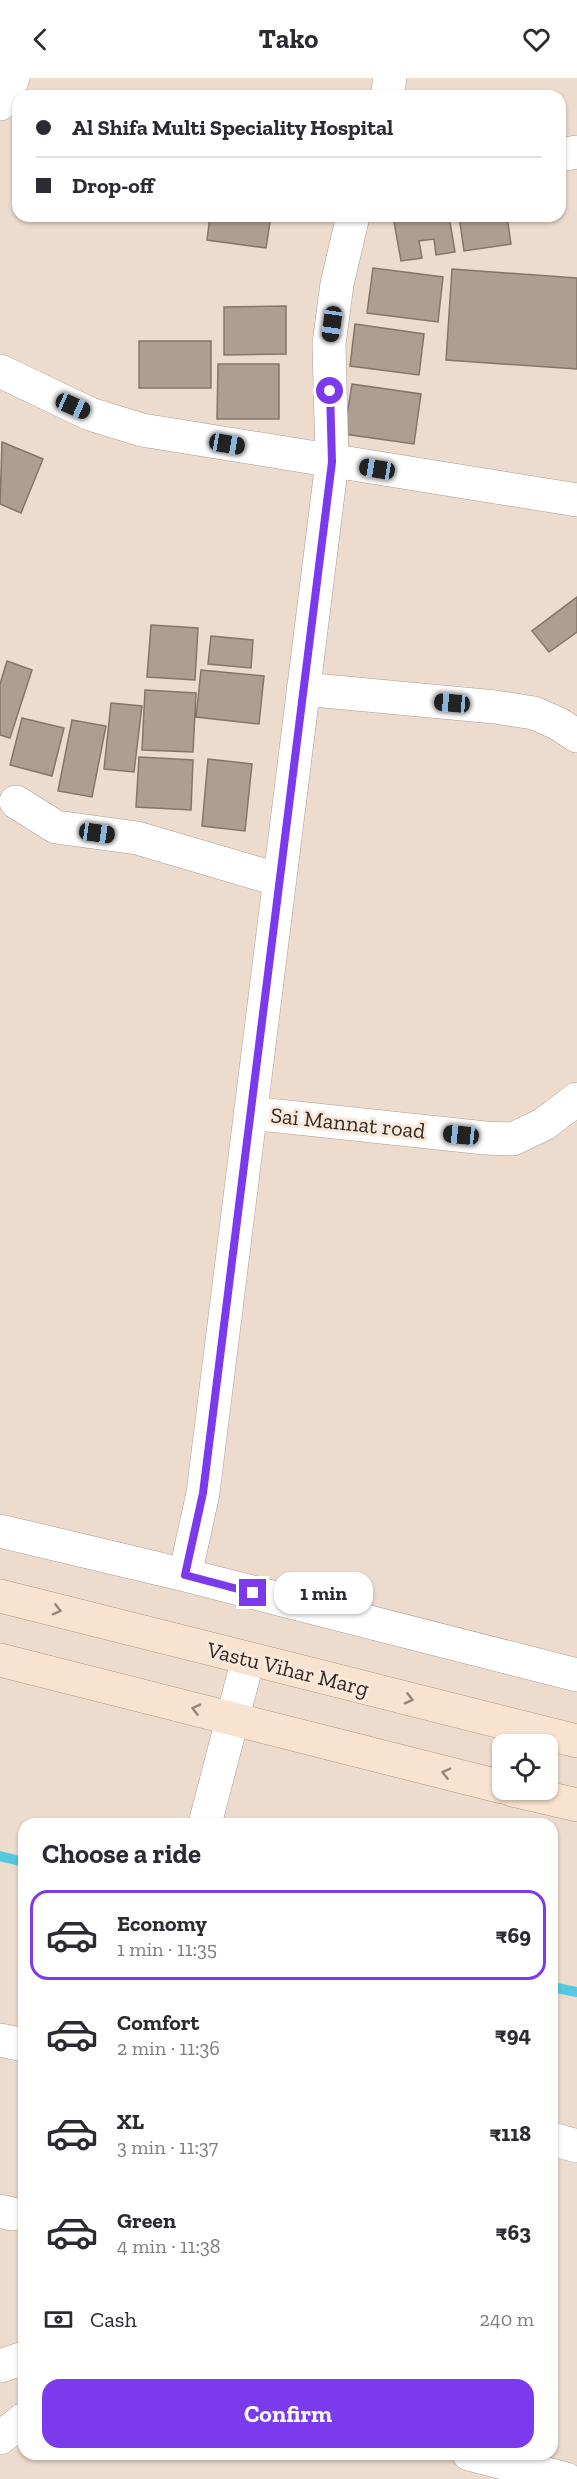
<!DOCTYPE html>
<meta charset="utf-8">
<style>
body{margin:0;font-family:"Zilla Slab",serif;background:#f2f2f3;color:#2b2b33;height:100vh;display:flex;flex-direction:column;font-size:22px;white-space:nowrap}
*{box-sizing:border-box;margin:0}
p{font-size:20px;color:#7c7c81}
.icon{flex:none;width:33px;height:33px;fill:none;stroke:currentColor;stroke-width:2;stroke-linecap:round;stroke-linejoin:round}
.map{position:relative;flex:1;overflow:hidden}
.side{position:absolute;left:18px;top:1740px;width:540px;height:642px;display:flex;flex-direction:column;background:#fff;border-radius:18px;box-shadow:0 2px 4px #0004}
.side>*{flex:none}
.guide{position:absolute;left:12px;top:12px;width:554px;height:132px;border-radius:18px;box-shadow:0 2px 4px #0004;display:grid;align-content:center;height:132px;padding:0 24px;background:#fff}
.buttons{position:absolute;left:492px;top:1656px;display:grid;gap:12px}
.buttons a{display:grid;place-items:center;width:66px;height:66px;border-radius:12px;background:#fff;box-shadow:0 2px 4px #0004;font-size:30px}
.end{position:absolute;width:27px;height:27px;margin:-14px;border:8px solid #7c3aed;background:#fff;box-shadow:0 0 0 3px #fff}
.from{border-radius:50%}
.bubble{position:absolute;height:42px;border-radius:18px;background:#fff;box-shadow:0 2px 4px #0004;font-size:20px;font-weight:700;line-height:42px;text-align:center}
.car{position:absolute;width:18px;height:36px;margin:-18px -9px;border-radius:8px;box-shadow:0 0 4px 2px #0007;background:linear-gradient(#222 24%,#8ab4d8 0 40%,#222 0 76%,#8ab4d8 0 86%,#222 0)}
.guide b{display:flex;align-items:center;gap:21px;height:57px;font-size:22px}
.guide b+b{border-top:2px solid #e1e1e2}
.guide i{width:15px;height:15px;background:#2b2b33}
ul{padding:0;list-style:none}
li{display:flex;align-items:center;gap:18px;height:90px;margin:0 12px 9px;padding:0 12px;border:3px solid transparent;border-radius:18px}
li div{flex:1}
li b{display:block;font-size:22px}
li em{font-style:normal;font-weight:700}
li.current{border-color:#7c3aed}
li>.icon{width:54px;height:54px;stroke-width:1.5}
h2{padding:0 24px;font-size:27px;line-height:72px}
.pay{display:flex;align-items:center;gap:15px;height:66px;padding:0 24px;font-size:22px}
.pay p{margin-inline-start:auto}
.button{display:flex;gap:12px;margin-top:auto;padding:12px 24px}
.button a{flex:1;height:69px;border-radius:18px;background:#7c3aed;color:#fff;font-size:24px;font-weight:700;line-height:69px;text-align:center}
header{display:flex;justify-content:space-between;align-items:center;height:78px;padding:0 24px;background:#fff;font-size:27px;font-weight:700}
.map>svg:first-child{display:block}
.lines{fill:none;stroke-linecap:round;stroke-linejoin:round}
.stream{stroke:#54cae1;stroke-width:10}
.building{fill:#ae9d90;stroke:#857568;stroke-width:1.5}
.minor-casing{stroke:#ad9c8f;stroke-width:34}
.major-casing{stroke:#b09680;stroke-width:34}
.minor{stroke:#fff;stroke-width:33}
.major{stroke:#f8e3d0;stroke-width:33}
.oneway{stroke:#94867a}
.route{stroke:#7c3aed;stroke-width:8}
.labels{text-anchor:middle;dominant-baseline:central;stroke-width:6;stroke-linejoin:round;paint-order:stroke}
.street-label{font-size:22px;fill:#312a25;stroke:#fae8da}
</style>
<header><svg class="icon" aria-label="back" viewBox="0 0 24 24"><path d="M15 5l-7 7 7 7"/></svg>Tako<svg class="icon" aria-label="heart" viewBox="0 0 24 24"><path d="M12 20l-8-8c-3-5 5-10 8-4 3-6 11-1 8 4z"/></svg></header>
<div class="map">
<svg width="577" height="2401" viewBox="0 0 577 2401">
<rect width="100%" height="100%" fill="#eddbcd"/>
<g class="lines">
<!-- stream -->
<path class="stream" d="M 0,1778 L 24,1784
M 552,1909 L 577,1914"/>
</g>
<!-- building -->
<path class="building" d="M 210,138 L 271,138 L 266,170 L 207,162 Z
M 393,138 L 449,138 L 455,174 L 436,177 L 434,161 L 419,163 L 422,180 L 401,183 Z
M 459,138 L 507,138 L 511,166 L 464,173 Z
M 373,190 L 443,199 L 438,244 L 367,235 Z
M 452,191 L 577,200 L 577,291 L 446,282 Z
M 286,228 L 286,276 L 224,277 L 224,229 Z
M 355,246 L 424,256 L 419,297 L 350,288 Z
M 139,263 L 211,263 L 211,310 L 139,310 Z
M 218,286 L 279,286 L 279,341 L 217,341 Z
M 352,306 L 421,316 L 414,366 L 344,356 Z
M 2,364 L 43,381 L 21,435 L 0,426 Z
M 577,519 L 577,554 L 549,574 L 532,553 Z
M 151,547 L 198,550 L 195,602 L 147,599 Z
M 211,558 L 253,562 L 251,590 L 208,586 Z
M 7,583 L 32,592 L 10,660 L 0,657 L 0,606 Z
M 201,592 L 264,598 L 259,646 L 196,639 Z
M 145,612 L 196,615 L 193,674 L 142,672 Z
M 111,625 L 142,628 L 134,694 L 104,691 Z
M 22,640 L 64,650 L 52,698 L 10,687 Z
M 72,642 L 106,648 L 92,719 L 58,713 Z
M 139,679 L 193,682 L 191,732 L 136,729 Z
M 208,681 L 252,686 L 245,753 L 202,748 Z"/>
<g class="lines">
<defs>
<path id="minor" d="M 387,18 L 390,0
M 0,26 L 13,0
M 560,77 L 577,74
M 0,293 L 90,336 L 142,352 L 577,422
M 303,611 L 495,629 L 534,635 L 559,646 L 577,658
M 16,724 L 56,749 L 137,760 L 280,802
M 250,1035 L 485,1060 L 513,1061 L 544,1046 L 577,1021
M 0,1453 L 185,1497 L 577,1597
M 185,1497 L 203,1415 L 332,384 L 329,266 L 337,206 L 353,138
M 205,1746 L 248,1581
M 0,1962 L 24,1967
M 552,2061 L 577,2068
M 0,2133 L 12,2136
M 0,2288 L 24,2280
M 0,2360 L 24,2341
M 469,2376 L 566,2401"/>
<path id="major" d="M 0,1518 L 577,1663
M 0,1582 L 502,1709
M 512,1712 L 577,1727"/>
</defs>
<!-- minor casing -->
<use href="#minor" class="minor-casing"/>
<!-- major casing -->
<use href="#major" class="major-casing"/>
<!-- minor -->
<use href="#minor" class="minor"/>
<!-- major -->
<use href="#major" class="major"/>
</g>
<!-- one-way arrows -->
<defs><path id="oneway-chevron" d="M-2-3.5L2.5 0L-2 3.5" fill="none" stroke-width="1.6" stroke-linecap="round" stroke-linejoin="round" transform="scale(1.5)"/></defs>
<g class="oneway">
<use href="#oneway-chevron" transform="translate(57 1532) rotate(14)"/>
<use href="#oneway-chevron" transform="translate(409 1621) rotate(14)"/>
<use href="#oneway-chevron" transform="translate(196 1631) rotate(-166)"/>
<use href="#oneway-chevron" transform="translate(446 1695) rotate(-166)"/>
</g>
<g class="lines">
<!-- route -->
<path class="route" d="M 253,1515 L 185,1497 L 203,1415 L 332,384 L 330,313"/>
</g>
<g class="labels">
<!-- street labels -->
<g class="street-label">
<text transform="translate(348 1045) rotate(6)">Sai Mannat road</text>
<text transform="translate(288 1591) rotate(14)">Vastu Vihar Marg</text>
</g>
</g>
</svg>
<div class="buttons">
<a><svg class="icon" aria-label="locate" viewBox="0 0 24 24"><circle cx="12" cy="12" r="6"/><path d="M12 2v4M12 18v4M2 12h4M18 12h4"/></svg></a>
</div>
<i class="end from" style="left:330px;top:313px"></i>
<i class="end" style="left:253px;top:1515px"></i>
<div class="bubble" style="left:274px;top:1494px;width:99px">1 min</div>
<i class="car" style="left:332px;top:246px;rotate:188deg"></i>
<i class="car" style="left:73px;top:328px;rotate:114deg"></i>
<i class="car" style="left:227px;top:366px;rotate:100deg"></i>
<i class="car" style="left:377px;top:391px;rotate:279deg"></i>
<i class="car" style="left:452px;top:625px;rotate:275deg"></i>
<i class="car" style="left:97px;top:755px;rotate:98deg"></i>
<i class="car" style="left:461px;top:1057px;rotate:276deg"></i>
<div class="guide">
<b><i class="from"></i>Al Shifa Multi Speciality Hospital</b>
<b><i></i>Drop-off</b>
</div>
<section class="side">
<h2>Choose a ride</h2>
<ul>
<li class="current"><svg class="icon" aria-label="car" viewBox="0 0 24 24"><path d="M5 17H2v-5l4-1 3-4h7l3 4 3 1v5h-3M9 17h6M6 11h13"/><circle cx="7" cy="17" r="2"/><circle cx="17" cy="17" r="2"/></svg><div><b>Economy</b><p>1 min · 11:35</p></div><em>₹69</em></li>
<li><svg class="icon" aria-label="car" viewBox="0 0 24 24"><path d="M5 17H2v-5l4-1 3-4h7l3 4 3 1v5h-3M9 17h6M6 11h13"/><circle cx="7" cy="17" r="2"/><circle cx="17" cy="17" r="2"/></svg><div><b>Comfort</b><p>2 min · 11:36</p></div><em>₹94</em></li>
<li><svg class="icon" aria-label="car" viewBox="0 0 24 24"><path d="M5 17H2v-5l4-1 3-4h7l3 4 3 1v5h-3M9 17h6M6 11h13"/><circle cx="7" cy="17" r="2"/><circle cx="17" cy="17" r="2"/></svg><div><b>XL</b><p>3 min · 11:37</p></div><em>₹118</em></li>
<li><svg class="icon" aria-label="car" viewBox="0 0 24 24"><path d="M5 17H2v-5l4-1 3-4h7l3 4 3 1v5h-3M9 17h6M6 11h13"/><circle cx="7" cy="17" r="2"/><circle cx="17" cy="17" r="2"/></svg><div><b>Green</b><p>4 min · 11:38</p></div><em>₹63</em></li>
</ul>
<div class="pay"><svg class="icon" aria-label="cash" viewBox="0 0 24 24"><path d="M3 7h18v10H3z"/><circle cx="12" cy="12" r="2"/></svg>Cash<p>240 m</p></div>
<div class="button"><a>Confirm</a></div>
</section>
</div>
